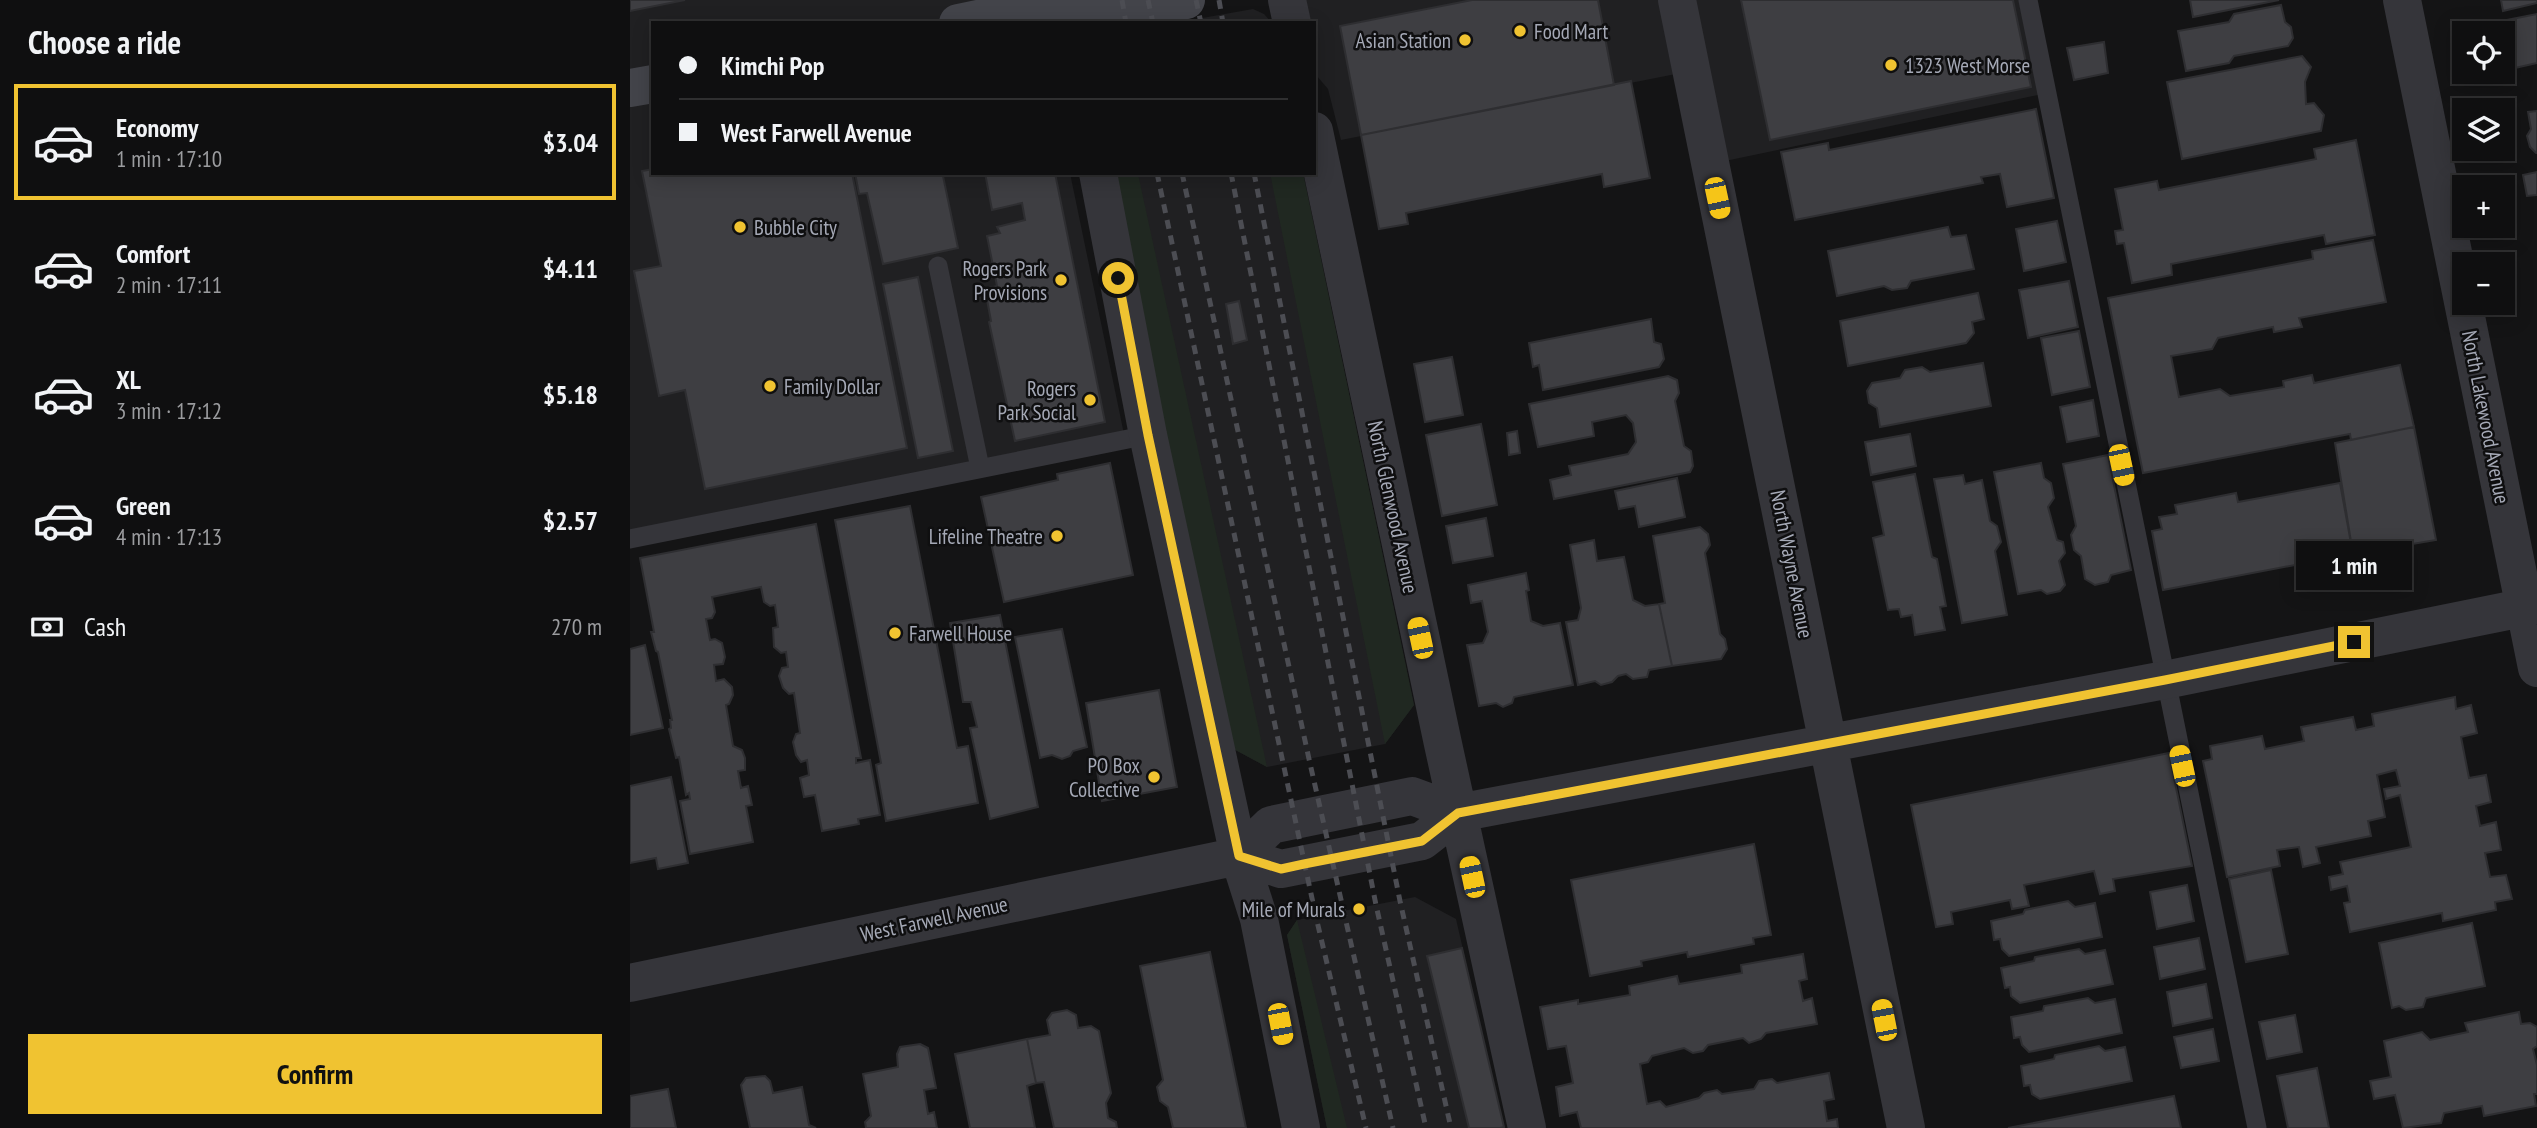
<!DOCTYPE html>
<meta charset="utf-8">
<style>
body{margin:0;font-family:"PT Sans Narrow",sans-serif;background:#181819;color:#f1f3f6;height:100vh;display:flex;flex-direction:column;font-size:26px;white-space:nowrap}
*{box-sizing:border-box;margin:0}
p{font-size:23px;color:#9b9c9f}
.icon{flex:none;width:38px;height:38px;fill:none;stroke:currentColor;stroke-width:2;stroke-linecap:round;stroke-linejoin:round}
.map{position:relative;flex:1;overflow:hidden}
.side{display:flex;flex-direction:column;background:#0f0f10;width:630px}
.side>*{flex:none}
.guide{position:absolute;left:21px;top:21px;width:665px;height:154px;border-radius:0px;box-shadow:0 4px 18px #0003,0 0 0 2px #2f2f30;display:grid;align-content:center;height:154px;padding:0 28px;background:#0f0f10}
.fabs{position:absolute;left:1822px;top:21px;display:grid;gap:14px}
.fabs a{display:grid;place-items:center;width:63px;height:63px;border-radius:0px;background:#0f0f10;box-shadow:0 4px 18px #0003,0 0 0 2px #2f2f30;font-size:35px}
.end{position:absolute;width:32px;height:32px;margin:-16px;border:9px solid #f0c331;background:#111;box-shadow:0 0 0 4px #111}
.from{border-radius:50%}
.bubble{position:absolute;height:49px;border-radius:0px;background:#0f0f10;box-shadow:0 4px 18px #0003,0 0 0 2px #2f2f30;font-size:23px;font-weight:600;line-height:49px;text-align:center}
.car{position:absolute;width:21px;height:42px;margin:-21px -10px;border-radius:9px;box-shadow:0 0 5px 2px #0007;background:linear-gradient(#f5c518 24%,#345 0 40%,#f5c518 0 76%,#345 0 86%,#f5c518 0)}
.guide b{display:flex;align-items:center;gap:24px;height:66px;font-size:26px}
.guide b+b{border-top:2px solid #2f2f30}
.guide i{width:18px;height:18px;background:#f1f3f6}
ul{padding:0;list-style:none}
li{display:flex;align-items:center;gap:21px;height:116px;margin:0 14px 10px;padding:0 14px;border:4px solid transparent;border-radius:0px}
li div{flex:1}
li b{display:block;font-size:26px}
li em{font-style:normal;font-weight:600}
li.current{border-color:#f0c331}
li>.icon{width:63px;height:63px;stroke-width:1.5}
h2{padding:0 28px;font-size:32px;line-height:84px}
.pay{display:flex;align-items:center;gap:18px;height:77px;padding:0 28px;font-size:26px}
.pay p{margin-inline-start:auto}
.primary-button{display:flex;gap:14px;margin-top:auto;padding:14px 28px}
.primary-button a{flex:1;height:80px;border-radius:0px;background:#f0c331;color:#111;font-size:28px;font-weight:600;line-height:80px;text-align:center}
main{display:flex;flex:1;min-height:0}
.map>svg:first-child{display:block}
.built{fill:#202022}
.green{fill:#202821}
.building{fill:#3e3e42;stroke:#2e2e31;stroke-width:2}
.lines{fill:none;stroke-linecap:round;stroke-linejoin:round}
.lane{stroke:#35353a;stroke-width:19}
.street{stroke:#35353a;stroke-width:38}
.secondary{stroke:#43444a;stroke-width:38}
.rail{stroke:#4c4d53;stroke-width:5;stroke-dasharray:9 7;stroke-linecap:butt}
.route{stroke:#f0c331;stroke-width:9}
.poi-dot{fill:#f0c331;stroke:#0f0f10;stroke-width:2.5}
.labels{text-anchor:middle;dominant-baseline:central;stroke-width:5;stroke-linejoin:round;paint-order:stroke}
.poi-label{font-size:21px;fill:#a5a9b6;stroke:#0f0f10;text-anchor:end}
.street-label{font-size:21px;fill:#a5a9b6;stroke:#0f0f10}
</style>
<main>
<section class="side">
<h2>Choose a ride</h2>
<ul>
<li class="current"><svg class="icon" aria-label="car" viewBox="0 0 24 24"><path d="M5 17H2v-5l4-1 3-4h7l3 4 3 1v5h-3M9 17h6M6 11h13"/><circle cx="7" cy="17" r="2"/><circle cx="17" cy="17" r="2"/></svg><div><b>Economy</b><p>1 min · 17:10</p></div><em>$3.04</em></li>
<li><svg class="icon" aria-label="car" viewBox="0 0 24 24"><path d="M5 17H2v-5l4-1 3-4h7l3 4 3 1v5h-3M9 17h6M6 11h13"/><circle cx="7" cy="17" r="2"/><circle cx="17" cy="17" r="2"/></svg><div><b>Comfort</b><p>2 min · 17:11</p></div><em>$4.11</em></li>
<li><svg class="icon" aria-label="car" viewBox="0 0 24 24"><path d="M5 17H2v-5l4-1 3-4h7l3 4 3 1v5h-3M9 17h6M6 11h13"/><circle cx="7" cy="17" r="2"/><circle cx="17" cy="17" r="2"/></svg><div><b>XL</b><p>3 min · 17:12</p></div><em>$5.18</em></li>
<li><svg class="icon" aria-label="car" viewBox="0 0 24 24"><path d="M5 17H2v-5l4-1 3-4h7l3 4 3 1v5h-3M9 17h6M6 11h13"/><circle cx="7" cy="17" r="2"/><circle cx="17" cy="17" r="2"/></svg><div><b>Green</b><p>4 min · 17:13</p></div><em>$2.57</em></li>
</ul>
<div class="pay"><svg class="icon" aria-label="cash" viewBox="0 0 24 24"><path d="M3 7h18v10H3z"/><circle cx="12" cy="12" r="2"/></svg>Cash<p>270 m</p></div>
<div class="primary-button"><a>Confirm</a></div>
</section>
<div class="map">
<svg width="1907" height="1128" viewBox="0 0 1907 1128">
<rect width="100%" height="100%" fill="#141415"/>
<!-- built -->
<path class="built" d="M 0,0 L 415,0 L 419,23 L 23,23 L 23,173 L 440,173 L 495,439 L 0,537 Z
M 672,0 L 1403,0 L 1422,92 L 1076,165 L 1056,72 L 711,140 L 698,89 L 686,75 L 684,23 L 676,23 Z
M 623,9 L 634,14 L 642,23 L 544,23 Z
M 483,173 L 673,173 L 784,705 L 755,744 L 637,767 L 598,746 Z
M 785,897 L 826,919 L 874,1128 L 697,1128 L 657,935 L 667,920 Z"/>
<!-- green -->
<path class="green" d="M 640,173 L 673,173 L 784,705 L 755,744 Z
M 508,174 L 637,767 L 598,746 L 484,178 Z
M 667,920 L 717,1128 L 697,1128 L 657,935 Z"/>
<!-- building -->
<path class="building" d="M 0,0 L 55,0 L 0,11 Z
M 842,0 L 968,0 L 984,85 L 731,135 L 710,26 Z
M 1111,0 L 1383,0 L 1401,87 L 1140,140 Z
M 1560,0 L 1649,0 L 1563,17 Z
M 1871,0 L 1907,0 L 1907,3 L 1873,11 Z
M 1651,5 L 1655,22 L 1661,27 L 1663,38 L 1658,46 L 1604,56 L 1599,63 L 1556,71 L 1548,31 L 1599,22 L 1604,14 Z
M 1907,14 L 1907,63 L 1872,71 L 1872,33 L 1863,33 L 1877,20 Z
M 1474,42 L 1478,73 L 1444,80 L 1437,48 Z
M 1672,56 L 1681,67 L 1675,82 L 1676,104 L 1684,103 L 1694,115 L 1691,131 L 1552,159 L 1537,82 Z
M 1001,81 L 1020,178 L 974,187 L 972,174 L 776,213 L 778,224 L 749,229 L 731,135 Z
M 1406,109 L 1424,198 L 1377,207 L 1370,174 L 1351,177 L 1353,183 L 1165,220 L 1151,152 L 1198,143 L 1199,150 Z
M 1907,111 L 1907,153 L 1906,153 L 1900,147 L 1897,136 L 1901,129 L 1898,112 Z
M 1726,140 L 1745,235 L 1696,244 L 1694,235 L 1541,264 L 1542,275 L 1502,283 L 1494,243 L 1487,244 L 1485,231 L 1493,230 L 1485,189 L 1527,181 L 1529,190 L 1686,159 L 1684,149 Z
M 23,169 L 23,173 L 222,173 L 277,448 L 75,489 L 55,390 L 29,396 L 4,271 L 31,266 L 12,171 Z
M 1907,172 L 1907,195 L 1897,196 L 1893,175 Z
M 225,173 L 323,173 L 313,176 L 328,248 L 253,264 L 237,193 L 229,194 Z
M 355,173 L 425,173 L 475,422 L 385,441 L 359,322 L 361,321 L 355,289 L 367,286 L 357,236 L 370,233 L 367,227 L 395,220 L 392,203 L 362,210 Z
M 1427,221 L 1436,262 L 1394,271 L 1386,229 Z
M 1318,227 L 1321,237 L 1336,235 L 1344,269 L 1281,281 L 1277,288 L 1262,290 L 1254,286 L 1207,296 L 1198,251 Z
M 1743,240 L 1756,302 L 1669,318 L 1672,327 L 1644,332 L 1643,327 L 1588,338 L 1582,349 L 1541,356 L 1549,397 L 1590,389 L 1600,396 L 1654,387 L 1653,381 L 1682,375 L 1684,383 L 1770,365 L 1784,427 L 1721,440 L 1720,434 L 1513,473 L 1478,298 L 1683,259 L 1682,251 Z
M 288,277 L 323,451 L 288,458 L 253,284 Z
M 1439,281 L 1448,327 L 1398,338 L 1389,290 Z
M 1348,293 L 1354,319 L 1342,322 L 1344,333 L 1336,343 L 1218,366 L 1210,321 Z
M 609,301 L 617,340 L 603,344 L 596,304 Z
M 1021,319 L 1024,342 L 1031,344 L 1034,359 L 1029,367 L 913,390 L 909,365 L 903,367 L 899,343 Z
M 1449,331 L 1460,387 L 1422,395 L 1411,338 Z
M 822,357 L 833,415 L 795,422 L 784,364 Z
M 1353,363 L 1361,406 L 1250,427 L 1247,408 L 1239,403 L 1237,391 L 1242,383 L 1270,378 L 1275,370 L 1292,367 L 1300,372 Z
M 1038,376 L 1047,380 L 1049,393 L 1045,401 L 1054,446 L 1061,451 L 1063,466 L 1060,472 L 924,499 L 920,480 L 941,475 L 939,466 L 998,454 L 1006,442 L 1003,423 L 996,415 L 962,422 L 964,436 L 908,447 L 899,404 Z
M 1463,400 L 1469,436 L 1437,442 L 1430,407 Z
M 851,424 L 867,505 L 812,516 L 796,435 Z
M 1784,427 L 1806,540 L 1723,554 L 1705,443 Z
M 887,431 L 890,453 L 879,455 L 877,433 Z
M 1280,434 L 1286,466 L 1241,475 L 1235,442 Z
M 1478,455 L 1501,570 L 1481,575 L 1478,582 L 1465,585 L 1455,579 L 1451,556 L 1444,550 L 1441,535 L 1446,526 L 1433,464 Z
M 480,463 L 503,575 L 374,602 L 351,497 L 428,480 L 427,474 Z
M 1411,463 L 1414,478 L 1421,483 L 1424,498 L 1418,507 L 1427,540 L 1433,542 L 1435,553 L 1429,561 L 1435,585 L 1430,591 L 1417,594 L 1411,590 L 1388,594 L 1364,472 Z
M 1285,474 L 1302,557 L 1307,559 L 1316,606 L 1310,607 L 1315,630 L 1285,635 L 1282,615 L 1271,617 L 1269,609 L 1258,610 L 1243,538 L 1254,535 L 1243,482 Z
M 1333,475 L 1335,484 L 1352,480 L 1360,521 L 1367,526 L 1371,542 L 1365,551 L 1377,615 L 1332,623 L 1304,479 Z
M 1047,478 L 1055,517 L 1009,527 L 1005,506 L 989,509 L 985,491 Z
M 1710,483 L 1723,554 L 1533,590 L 1522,531 L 1532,529 L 1529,517 L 1547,514 L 1545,505 L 1606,493 L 1608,502 Z
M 280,506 L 327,748 L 338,746 L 348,803 L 256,821 L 246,765 L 251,763 L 205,520 Z
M 856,518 L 863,556 L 823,563 L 816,526 Z
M 186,524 L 231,758 L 226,758 L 226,763 L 240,760 L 250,815 L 228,819 L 229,824 L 192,831 L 185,795 L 174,797 L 170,778 L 179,775 L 177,760 L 171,762 L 166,755 L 163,742 L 166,734 L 170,733 L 164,693 L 159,694 L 153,688 L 149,676 L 152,668 L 158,667 L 156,652 L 151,653 L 144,647 L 143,628 L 148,627 L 145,605 L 140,606 L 134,602 L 131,587 L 82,597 L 85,612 L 82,618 L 76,619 L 80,640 L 85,639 L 92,643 L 95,657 L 93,664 L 84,665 L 86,681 L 94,679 L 102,687 L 103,695 L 99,704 L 96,705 L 103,746 L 112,750 L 115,758 L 115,770 L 108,771 L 111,788 L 118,786 L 122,805 L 116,806 L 123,842 L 60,854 L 50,801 L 60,799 L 59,793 L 56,795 L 49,757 L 46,758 L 39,729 L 41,728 L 40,720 L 42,720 L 28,652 L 26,651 L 21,632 L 24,632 L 10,558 Z
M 1070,527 L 1078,534 L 1080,545 L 1075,553 L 1090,634 L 1095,639 L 1097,649 L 1091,659 L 1042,666 L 1029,604 L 1035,603 L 1023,536 Z
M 964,540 L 967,561 L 994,557 L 1003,600 L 1015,606 L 1029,604 L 1042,666 L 1019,670 L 1017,677 L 1003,679 L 996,674 L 988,676 L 982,682 L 971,685 L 965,681 L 948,685 L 936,622 L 948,620 L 951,608 L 940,545 Z
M 896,573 L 899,590 L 896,591 L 901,621 L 913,626 L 930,623 L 943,685 L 884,697 L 882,703 L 873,707 L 866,703 L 849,706 L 837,645 L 853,643 L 858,632 L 852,601 L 841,603 L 838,585 Z
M 370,615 L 408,807 L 360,819 L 340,728 L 347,727 L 341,702 L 333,702 L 320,623 Z
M 432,629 L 457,747 L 443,751 L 440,756 L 432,759 L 422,755 L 410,758 L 385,637 Z
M 15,645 L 33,728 L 0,735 L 0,649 Z
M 529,690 L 547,787 L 472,801 L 456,703 Z
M 1825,697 L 1826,709 L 1841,705 L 1847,733 L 1831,737 L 1839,778 L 1856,775 L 1861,802 L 1846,806 L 1850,826 L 1866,822 L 1871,850 L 1855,853 L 1860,877 L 1876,875 L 1882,899 L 1865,902 L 1866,910 L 1813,921 L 1812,913 L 1720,932 L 1714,903 L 1720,902 L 1717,886 L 1701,890 L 1699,877 L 1713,874 L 1710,862 L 1781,847 L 1770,795 L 1756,799 L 1754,789 L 1770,786 L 1766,770 L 1747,775 L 1755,817 L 1738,821 L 1741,836 L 1686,847 L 1690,863 L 1673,867 L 1669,847 L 1647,850 L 1650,866 L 1597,877 L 1573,761 L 1582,759 L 1580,746 L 1632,736 L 1635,749 L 1674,741 L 1671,727 L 1723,717 L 1726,730 L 1744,726 L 1742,714 Z
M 1539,753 L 1562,866 L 1483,879 L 1485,891 L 1470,894 L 1464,871 L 1394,885 L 1399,906 L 1382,909 L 1380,900 L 1321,912 L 1323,924 L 1306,927 L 1281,805 Z
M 41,777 L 58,863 L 28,869 L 26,858 L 0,863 L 0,786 Z
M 1124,844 L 1141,935 L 1123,938 L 1124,944 L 1058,957 L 1057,952 L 1011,961 L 1012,966 L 960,976 L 941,880 Z
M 1641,870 L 1658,954 L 1616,962 L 1599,879 Z
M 1557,885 L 1564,921 L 1527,929 L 1520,892 Z
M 1438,901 L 1445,907 L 1465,903 L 1472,937 L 1379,956 L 1372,949 L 1370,939 L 1364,940 L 1361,921 L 1393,914 L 1395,910 Z
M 1842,923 L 1855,986 L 1796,998 L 1793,1007 L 1776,1010 L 1769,1006 L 1762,1008 L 1749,943 Z
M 1569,938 L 1575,969 L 1530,979 L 1524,947 Z
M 832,948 L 874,1127 L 870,1128 L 839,1128 L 797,956 Z
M 1449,949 L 1455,954 L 1475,950 L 1483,984 L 1390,1003 L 1381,996 L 1380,987 L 1375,988 L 1371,968 L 1404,961 L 1405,957 Z
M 580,952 L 616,1128 L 543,1128 L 538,1107 L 530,1101 L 527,1087 L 533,1080 L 510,966 Z
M 1173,954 L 1177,979 L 1169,981 L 1173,1001 L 1182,998 L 1187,1024 L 1136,1033 L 1131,1039 L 1119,1043 L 1113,1038 L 1078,1045 L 1073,1051 L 1063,1053 L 1054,1048 L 1022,1056 L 1018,1062 L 1010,1064 L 1017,1104 L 1030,1101 L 1036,1107 L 1069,1098 L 1074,1093 L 1087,1090 L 1092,1094 L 1124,1089 L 1129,1081 L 1142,1079 L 1147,1083 L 1199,1073 L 1204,1099 L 1194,1101 L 1197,1121 L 1207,1119 L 1208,1128 L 951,1128 L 947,1112 L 930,1116 L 926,1087 L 943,1083 L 936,1046 L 918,1049 L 910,1007 L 948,1000 L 948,1004 L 1000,995 L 999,986 L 1047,976 L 1049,984 L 1112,973 L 1111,965 Z
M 1576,984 L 1582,1018 L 1543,1026 L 1537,992 Z
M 1458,998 L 1465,1003 L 1485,999 L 1492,1033 L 1399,1052 L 1392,1045 L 1390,1037 L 1384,1038 L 1381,1017 L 1413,1011 L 1414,1006 Z
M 437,1010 L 446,1015 L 448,1028 L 461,1026 L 469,1031 L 481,1093 L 476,1103 L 478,1118 L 486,1122 L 487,1128 L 424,1128 L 414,1082 L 406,1083 L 397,1039 L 420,1035 L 417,1020 L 422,1013 Z
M 1889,1012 L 1891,1024 L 1900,1023 L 1907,1027 L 1907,1046 L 1903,1049 L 1907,1065 L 1907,1094 L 1904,1094 L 1906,1106 L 1854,1116 L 1852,1106 L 1814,1113 L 1811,1123 L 1773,1128 L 1765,1095 L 1744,1099 L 1740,1081 L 1761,1077 L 1754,1041 L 1792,1032 L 1800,1040 L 1838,1032 L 1835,1023 Z
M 1665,1015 L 1672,1052 L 1637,1059 L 1629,1022 Z
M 1583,1029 L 1589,1061 L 1551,1068 L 1544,1037 Z
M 397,1039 L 406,1083 L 397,1086 L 405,1128 L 340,1128 L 325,1054 Z
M 290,1044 L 298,1048 L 306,1088 L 294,1090 L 298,1114 L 304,1112 L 307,1128 L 236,1128 L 235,1122 L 241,1116 L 233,1074 L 268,1067 L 267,1054 L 270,1047 Z
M 1469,1046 L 1475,1051 L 1495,1047 L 1502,1081 L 1410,1099 L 1402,1094 L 1400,1085 L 1394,1086 L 1391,1066 L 1424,1059 L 1425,1055 Z
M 1687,1068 L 1699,1128 L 1658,1128 L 1647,1076 Z
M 135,1076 L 140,1081 L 143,1093 L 172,1087 L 179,1125 L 186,1128 L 120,1128 L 111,1085 L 116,1078 Z
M 38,1089 L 46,1128 L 0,1128 L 0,1096 Z
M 1544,1096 L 1551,1128 L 1378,1128 Z"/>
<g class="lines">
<!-- lane -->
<path class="lane" d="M 1398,0 L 1627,1128
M 308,266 L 350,468
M 0,539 L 518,435"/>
<!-- street -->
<path class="street" d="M 657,0 L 662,23
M 1047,0 L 1276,1128
M 1772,0 L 1907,668
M 684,131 L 813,744 L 897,1128
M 468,173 L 518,435 L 609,856 L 629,919 L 671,1128
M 609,856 L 641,825 L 782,796 L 828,813
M 0,983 L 609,856 L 651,869 L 792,841 L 828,813 L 1535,680 L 1907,605"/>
<!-- secondary -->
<path class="secondary" d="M 328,23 L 436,1 L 472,16 L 556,0
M 0,88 L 23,84"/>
<!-- rail -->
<path class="rail" d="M 492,0 L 496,23
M 518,0 L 523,23
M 566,0 L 571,23
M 589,0 L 593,23
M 527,173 L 686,917 L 736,1128
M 552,173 L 679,759 L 763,1128
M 601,173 L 746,905 L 796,1128
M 624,173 L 770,901 L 821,1128"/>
</g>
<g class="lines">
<!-- route -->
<path class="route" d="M 488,278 L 518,435 L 609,856 L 651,869 L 674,864 L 792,841 L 828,813 L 1535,680 L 1724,642"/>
</g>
<!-- markers -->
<g class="poi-dot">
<circle cx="890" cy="31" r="7"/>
<circle cx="835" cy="40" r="7"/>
<circle cx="1261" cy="65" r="7"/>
<circle cx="110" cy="227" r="7"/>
<circle cx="431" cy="280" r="7"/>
<circle cx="140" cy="386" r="7"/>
<circle cx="460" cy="400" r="7"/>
<circle cx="427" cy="536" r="7"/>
<circle cx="265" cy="633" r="7"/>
<circle cx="524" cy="777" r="7"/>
<circle cx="729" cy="909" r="7"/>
</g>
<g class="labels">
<!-- poi labels -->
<g class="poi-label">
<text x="904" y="31" text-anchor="start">Food Mart</text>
<text x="821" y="40">Asian Station</text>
<text x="1275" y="65" text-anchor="start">1323 West Morse</text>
<text x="124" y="227" text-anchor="start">Bubble City</text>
<text x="417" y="268">Rogers Park<tspan x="417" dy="24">Provisions</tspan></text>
<text x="154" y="386" text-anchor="start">Family Dollar</text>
<text x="446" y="388">Rogers<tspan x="446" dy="24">Park Social</tspan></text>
<text x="413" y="536">Lifeline Theatre</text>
<text x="279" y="633" text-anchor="start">Farwell House</text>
<text x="510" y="765">PO Box<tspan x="510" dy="24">Collective</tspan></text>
<text x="715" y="909">Mile of Murals</text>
</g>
<!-- street labels -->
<g class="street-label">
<text transform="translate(1856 417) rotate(79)">North Lakewood Avenue</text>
<text transform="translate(763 507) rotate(78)">North Glenwood Avenue</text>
<text transform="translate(1162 564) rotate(79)">North Wayne Avenue</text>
<text transform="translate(304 919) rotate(-12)">West Farwell Avenue</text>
</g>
</g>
</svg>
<div class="fabs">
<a><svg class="icon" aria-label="locate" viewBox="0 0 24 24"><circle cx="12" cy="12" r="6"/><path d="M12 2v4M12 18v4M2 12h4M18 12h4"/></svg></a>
<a><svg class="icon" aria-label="layers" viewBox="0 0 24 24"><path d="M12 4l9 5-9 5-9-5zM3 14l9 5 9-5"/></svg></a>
<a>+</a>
<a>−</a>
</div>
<i class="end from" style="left:488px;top:278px"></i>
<i class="end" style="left:1724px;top:642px"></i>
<div class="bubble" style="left:1666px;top:541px;width:116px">1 min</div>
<i class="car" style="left:1087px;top:198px;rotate:168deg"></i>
<i class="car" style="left:1491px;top:465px;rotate:168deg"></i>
<i class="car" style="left:790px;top:638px;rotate:348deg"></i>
<i class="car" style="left:1552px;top:766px;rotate:348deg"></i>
<i class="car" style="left:842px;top:877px;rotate:348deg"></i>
<i class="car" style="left:1254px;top:1020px;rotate:349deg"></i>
<i class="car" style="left:650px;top:1024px;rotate:169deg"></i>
<div class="guide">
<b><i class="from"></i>Kimchi Pop</b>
<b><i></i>West Farwell Avenue</b>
</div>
</div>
</main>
